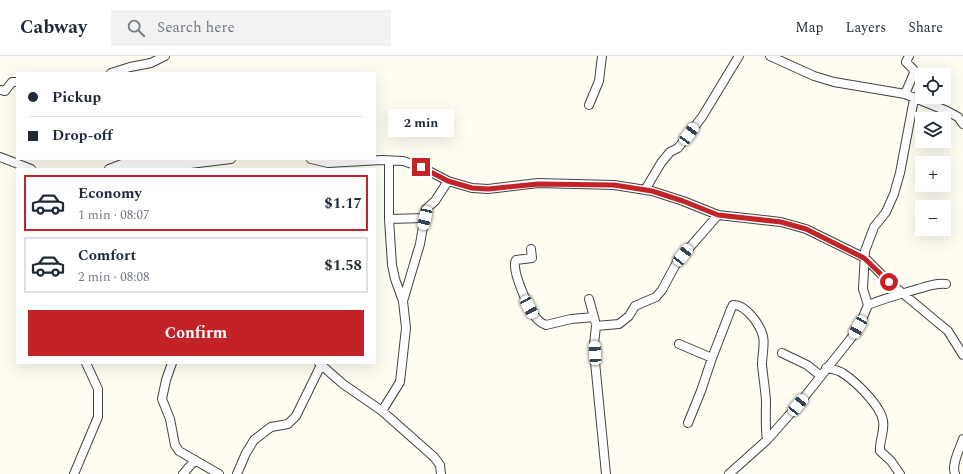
<!DOCTYPE html>
<meta charset="utf-8">
<style>
body{margin:0;font-family:Spectral,serif;background:#f2f2f3;color:#1f2937;height:100vh;display:flex;flex-direction:column;font-size:15px;white-space:nowrap}
*{box-sizing:border-box;margin:0}
p{font-size:13px;color:#747a83}
.icon{flex:none;width:22px;height:22px;fill:none;stroke:currentColor;stroke-width:2;stroke-linecap:round;stroke-linejoin:round}
.map{position:relative;flex:1;overflow:hidden}
.drawer{position:absolute;left:16px;top:112px;width:360px;height:196px;display:flex;flex-direction:column;background:#fff;border-radius:0px;box-shadow:0 4px 16px #0002}
.drawer>*{flex:none}
.banner{position:absolute;left:16px;top:16px;width:360px;height:88px;border-radius:0px;box-shadow:0 4px 16px #0002;display:grid;align-content:center;height:88px;padding:0 12px;background:#fff}
.buttons{position:absolute;left:915px;top:12px;display:grid;gap:8px}
.buttons a{display:grid;place-items:center;width:36px;height:36px;border-radius:0px;background:#fff;box-shadow:0 4px 16px #0002;font-size:20px}
.end{position:absolute;width:18px;height:18px;margin:-9px;border:5px solid #c32226;background:#fff;box-shadow:0 0 0 2px #fff}
.from{border-radius:50%}
.bubble{position:absolute;height:28px;border-radius:0px;background:#fff;box-shadow:0 4px 16px #0002;font-size:13px;font-weight:700;line-height:28px;text-align:center}
.car{position:absolute;width:12px;height:24px;margin:-12px -6px;border-radius:5px;box-shadow:0 0 3px 1px #0007;background:linear-gradient(#fff 24%,#345 0 40%,#fff 0 76%,#345 0 86%,#fff 0)}
.banner b{display:flex;align-items:center;gap:14px;height:38px;font-size:15px}
.banner b+b{border-top:1px solid #e0e1e3}
.banner i{width:10px;height:10px;background:#1f2937}
ul{padding:7px 0 0;list-style:none}
li{display:flex;align-items:center;gap:12px;height:56px;margin:0 8px 6px;padding:0 4px;border:2px solid #e0e1e3;border-radius:0px}
li div{flex:1}
li b{display:block;font-size:15px}
li em{font-style:normal;font-weight:700}
li.selected{border-color:#c32226}
li>.icon{width:36px;height:36px;stroke-width:1.5}
.button{display:flex;gap:8px;margin-top:auto;padding:8px 12px}
.button a{flex:1;height:46px;border-radius:0px;background:#c32226;color:#fff;font-size:16px;font-weight:700;line-height:46px;text-align:center}
header{display:flex;align-items:center;gap:24px;box-sizing:border-box;height:56px;padding:0 20px;background:#fff;border-bottom:1px solid #e0e1e3}
header strong{font-size:19px}
nav{display:flex;gap:22px;margin-inline-start:auto;font-size:14px}
.search{width:280px;height:36px;background:#f2f2f3;display:flex;align-items:center;gap:10px;box-sizing:border-box;padding:0 14px;border-radius:0px;color:#747a83;font-size:15px}
.map>svg:first-child{display:block}
.lines{fill:none;stroke-linecap:round;stroke-linejoin:round}
.minor-casing{stroke:#424242;stroke-width:10}
.minor{stroke:#fff;stroke-width:8}
.route{stroke:#c32226;stroke-width:5}
</style>
<header>
<strong>Cabway</strong>
<div class="search"><svg class="icon" aria-label="search" viewBox="0 0 24 24"><circle cx="10" cy="10" r="6"/><path d="M15 15l6 6"/></svg>Search here</div>
<nav><a>Map</a><a>Layers</a><a>Share</a></nav>
</header>
<div class="map">
<svg width="963" height="418" viewBox="0 0 963 418">
<rect width="100%" height="100%" fill="#fffdf1"/>
<g class="lines">
<defs>
<path id="minor" d="M 770,0 L 814,20 L 834,26 L 905,38 L 947,55 L 958,61 L 963,68
M 111,17 L 130,11 L 151,7 L 165,0
M 0,34 L 5,35 L 12,26 L 17,26
M 905,38 L 914,17 L 913,13 L 906,6 L 909,0
M 589,49 L 599,25 L 602,0
M 0,101 L 31,113
M 311,103 L 328,107 L 382,104 L 403,105 L 421,111 L 448,125 L 472,132 L 488,133 L 538,127 L 614,129 L 652,135 L 683,145 L 718,159 L 781,166 L 806,173 L 865,202 L 889,226 L 948,275 L 963,299
M 109,113 L 122,108 L 190,108 L 231,103
M 645,134 L 661,107 L 670,96 L 678,92 L 702,61 L 739,0
M 389,163 L 425,162
M 531,193 L 532,202 L 516,204 C 510,213 530,256 538,264 C 540,266 543,268 546,269 L 571,263 L 594,261
M 589,243 L 595,265
M 403,245 L 420,188 L 426,153 L 435,145 L 448,125
M 868,249 C 885,242 901,238 918,233 C 928,230 935,227 946,228
M 679,288 L 712,302
M 782,297 L 807,309 L 821,320
M 172,307 L 166,324 L 162,343 L 170,363 L 175,389 L 179,395 L 219,418
M 319,307 L 343,328 L 382,355 L 434,401 L 440,409 L 441,418
M 826,312 C 832,313 839,314 844,318 C 856,326 881,350 883,365 C 885,375 879,385 880,395 L 891,405 L 900,418
M 382,355 L 400,326 L 406,272 L 403,245 L 395,223 L 392,209 L 389,163 L 389,105
M 688,367 L 701,335 L 712,302 L 731,253 L 733,249 C 746,248 760,269 763,280 C 765,289 762,299 762,308 C 763,320 765,332 766,344 C 766,358 765,370 767,384
M 74,418 L 98,361 L 98,333 L 86,307
M 183,418 L 195,404
M 237,418 L 246,397 L 254,384 L 271,371 L 288,368 L 296,360 L 321,309
M 606,418 L 595,306 L 594,288 L 596,270 L 619,268 L 629,260 L 635,250 L 656,241 L 662,234 L 677,206 L 718,159
M 729,418 L 767,384 L 798,349 L 852,281 L 863,261 L 868,249 L 863,233 L 865,195 L 874,171 L 886,156 L 894,138 L 900,117 L 914,43
M 955,418 C 951,408 960,393 963,383"/>
</defs>
<!-- minor casing -->
<use href="#minor" class="minor-casing"/>
<!-- minor -->
<use href="#minor" class="minor"/>
</g>
<g class="lines">
<!-- route -->
<path class="route" d="M 421,111 L 448,125 L 472,132 L 488,133 L 538,128 L 614,129 L 652,135 L 683,145 L 718,159 L 781,166 L 806,173 L 864,202 L 889,226"/>
</g>
</svg>
<div class="buttons">
<a><svg class="icon" aria-label="locate" viewBox="0 0 24 24"><circle cx="12" cy="12" r="6"/><path d="M12 2v4M12 18v4M2 12h4M18 12h4"/></svg></a>
<a><svg class="icon" aria-label="layers" viewBox="0 0 24 24"><path d="M12 4l9 5-9 5-9-5zM3 14l9 5 9-5"/></svg></a>
<a>+</a>
<a>−</a>
</div>
<i class="end from" style="left:889px;top:226px"></i>
<i class="end" style="left:421px;top:111px"></i>
<div class="bubble" style="left:388px;top:53px;width:66px">2 min</div>
<i class="car" style="left:689px;top:78px;rotate:36deg"></i>
<i class="car" style="left:425px;top:162px;rotate:193deg"></i>
<i class="car" style="left:683px;top:199px;rotate:38deg"></i>
<i class="car" style="left:529px;top:251px;rotate:152deg"></i>
<i class="car" style="left:858px;top:271px;rotate:210deg"></i>
<i class="car" style="left:595px;top:297px;rotate:357deg"></i>
<i class="car" style="left:798px;top:349px;rotate:39deg"></i>
<div class="banner">
<b><i class="from"></i>Pickup</b>
<b><i></i>Drop-off</b>
</div>
<section class="drawer">
<ul>
<li class="selected"><svg class="icon" aria-label="car" viewBox="0 0 24 24"><path d="M5 17H2v-5l4-1 3-4h7l3 4 3 1v5h-3M9 17h6M6 11h13"/><circle cx="7" cy="17" r="2"/><circle cx="17" cy="17" r="2"/></svg><div><b>Economy</b><p>1 min · 08:07</p></div><em>$1.17</em></li>
<li><svg class="icon" aria-label="car" viewBox="0 0 24 24"><path d="M5 17H2v-5l4-1 3-4h7l3 4 3 1v5h-3M9 17h6M6 11h13"/><circle cx="7" cy="17" r="2"/><circle cx="17" cy="17" r="2"/></svg><div><b>Comfort</b><p>2 min · 08:08</p></div><em>$1.58</em></li>
</ul>
<div class="button"><a>Confirm</a></div>
</section>
</div>
